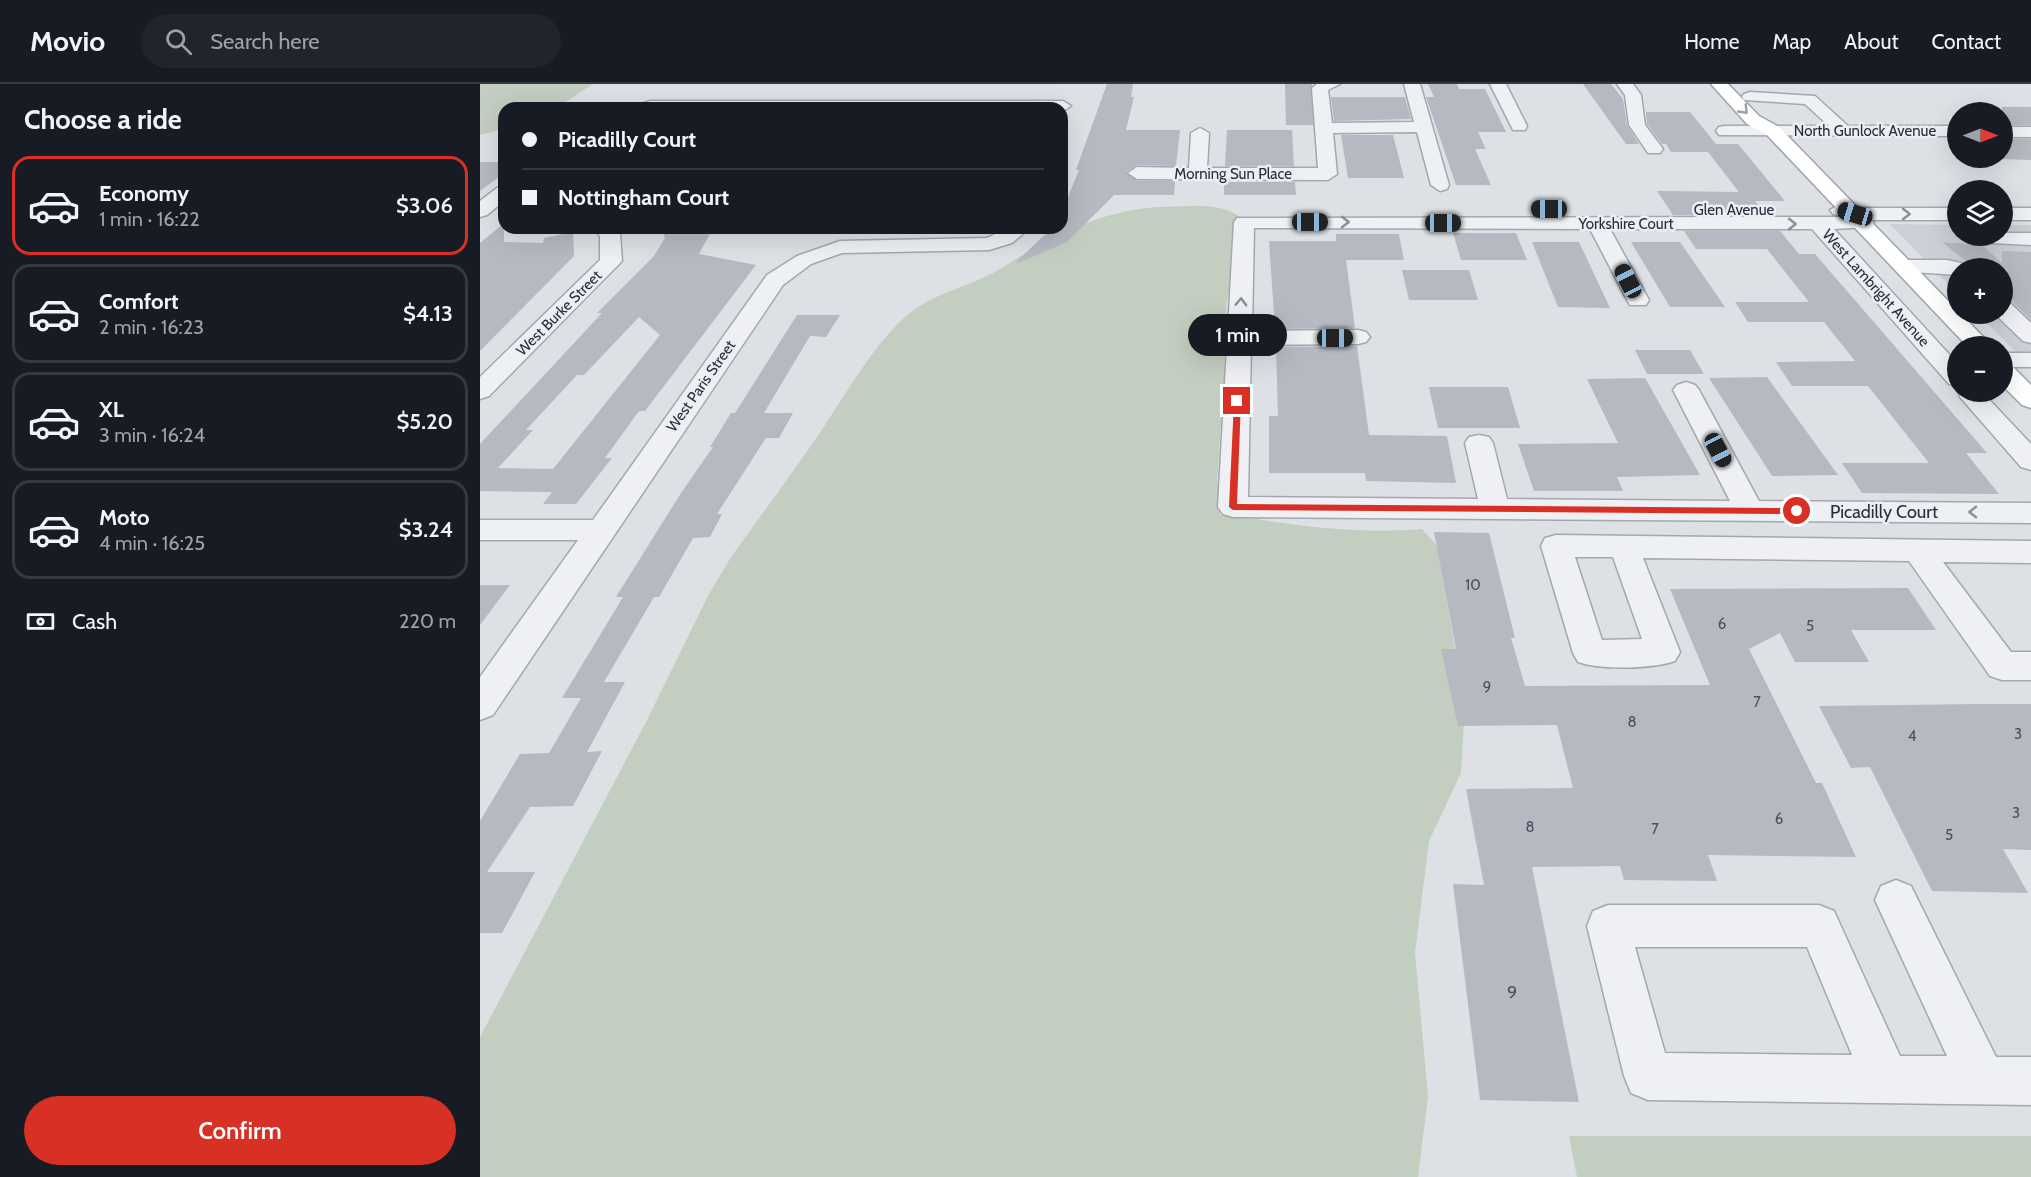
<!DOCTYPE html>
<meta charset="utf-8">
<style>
body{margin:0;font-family:Cabin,sans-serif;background:#20242c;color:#f1f3f6;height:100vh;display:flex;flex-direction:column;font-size:22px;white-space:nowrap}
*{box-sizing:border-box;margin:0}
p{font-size:20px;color:#9ea1a6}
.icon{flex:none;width:33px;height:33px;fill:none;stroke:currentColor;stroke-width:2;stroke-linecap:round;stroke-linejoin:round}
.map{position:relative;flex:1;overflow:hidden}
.sheet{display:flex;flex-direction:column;background:#171b24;width:480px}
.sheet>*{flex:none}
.guide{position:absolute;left:18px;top:18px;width:570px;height:132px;border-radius:18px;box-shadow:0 6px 24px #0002;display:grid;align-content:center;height:132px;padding:0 24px;background:#171b24}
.needle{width:39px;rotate:90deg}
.fabs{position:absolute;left:1467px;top:18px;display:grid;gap:12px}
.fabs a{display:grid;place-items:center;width:66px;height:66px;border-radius:50%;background:#171b24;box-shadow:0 6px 24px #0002;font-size:30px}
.end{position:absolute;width:27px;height:27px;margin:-14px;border:8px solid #d93025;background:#fff;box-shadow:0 0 0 3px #fff}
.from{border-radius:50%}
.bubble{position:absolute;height:42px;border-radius:21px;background:#171b24;box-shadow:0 6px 24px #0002;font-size:20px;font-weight:600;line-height:42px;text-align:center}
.car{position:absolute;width:18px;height:36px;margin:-18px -9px;border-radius:8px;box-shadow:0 0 4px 2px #0007;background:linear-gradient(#222 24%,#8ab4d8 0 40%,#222 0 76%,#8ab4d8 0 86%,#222 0)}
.guide b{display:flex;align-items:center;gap:21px;height:57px;font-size:22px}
.guide b+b{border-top:2px solid #363941}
.guide i{width:15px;height:15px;background:#f1f3f6}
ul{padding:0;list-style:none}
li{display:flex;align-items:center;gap:18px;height:99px;margin:0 12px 9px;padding:0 12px;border:3px solid #363941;border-radius:18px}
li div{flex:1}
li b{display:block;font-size:22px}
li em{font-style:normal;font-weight:600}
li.current{border-color:#d93025}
li>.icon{width:54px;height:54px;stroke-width:1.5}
h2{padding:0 24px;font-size:27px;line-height:72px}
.pay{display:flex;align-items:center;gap:15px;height:66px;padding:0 24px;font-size:22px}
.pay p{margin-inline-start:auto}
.button{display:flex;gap:12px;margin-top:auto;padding:12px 24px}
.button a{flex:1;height:69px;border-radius:36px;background:#d93025;color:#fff;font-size:24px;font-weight:600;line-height:69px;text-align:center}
header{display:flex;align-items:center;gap:36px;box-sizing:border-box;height:84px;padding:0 30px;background:#171b24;border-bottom:2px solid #363941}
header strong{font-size:28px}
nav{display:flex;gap:33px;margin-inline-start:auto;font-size:21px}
.search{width:420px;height:54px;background:#20242c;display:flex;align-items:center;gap:15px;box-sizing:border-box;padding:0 21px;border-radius:33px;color:#9ea1a6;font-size:22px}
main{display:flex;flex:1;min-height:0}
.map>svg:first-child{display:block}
.built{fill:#cbcfd6}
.green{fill:#c2cebf}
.building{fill:#b5b9c2;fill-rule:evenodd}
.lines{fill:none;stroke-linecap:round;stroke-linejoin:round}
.minor-casing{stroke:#a3a7ae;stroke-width:3}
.major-casing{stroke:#9da3b0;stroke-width:3}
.minor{fill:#eff0f4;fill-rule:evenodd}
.major{fill:#fff;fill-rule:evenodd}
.oneway{stroke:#9ea0a6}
.oneway2{stroke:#8c8e97}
.route{fill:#d93025}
.labels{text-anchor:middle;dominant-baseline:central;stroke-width:5;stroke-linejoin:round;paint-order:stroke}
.far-street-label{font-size:15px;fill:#282d3a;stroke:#eceef3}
.number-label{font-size:15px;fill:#4b505c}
.street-label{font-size:18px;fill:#282d3a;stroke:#eceef3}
.near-number-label{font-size:18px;fill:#4b505c}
</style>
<header>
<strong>Movio</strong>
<div class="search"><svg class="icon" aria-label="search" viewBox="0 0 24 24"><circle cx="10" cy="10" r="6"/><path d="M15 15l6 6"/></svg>Search here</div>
<nav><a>Home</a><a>Map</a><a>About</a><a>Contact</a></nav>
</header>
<main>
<section class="sheet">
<h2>Choose a ride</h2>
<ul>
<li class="current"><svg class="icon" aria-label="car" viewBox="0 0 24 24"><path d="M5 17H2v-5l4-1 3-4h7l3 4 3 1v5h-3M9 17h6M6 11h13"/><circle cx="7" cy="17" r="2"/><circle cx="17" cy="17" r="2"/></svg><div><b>Economy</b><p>1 min · 16:22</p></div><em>$3.06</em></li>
<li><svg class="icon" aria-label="car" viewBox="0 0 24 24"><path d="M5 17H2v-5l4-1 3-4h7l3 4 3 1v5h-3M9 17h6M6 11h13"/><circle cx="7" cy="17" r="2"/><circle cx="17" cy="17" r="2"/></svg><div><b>Comfort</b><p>2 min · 16:23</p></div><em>$4.13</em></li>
<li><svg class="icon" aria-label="car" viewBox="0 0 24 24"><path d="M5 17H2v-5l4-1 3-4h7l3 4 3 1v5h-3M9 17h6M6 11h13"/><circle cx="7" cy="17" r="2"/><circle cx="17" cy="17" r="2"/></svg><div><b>XL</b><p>3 min · 16:24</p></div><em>$5.20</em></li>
<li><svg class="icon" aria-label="car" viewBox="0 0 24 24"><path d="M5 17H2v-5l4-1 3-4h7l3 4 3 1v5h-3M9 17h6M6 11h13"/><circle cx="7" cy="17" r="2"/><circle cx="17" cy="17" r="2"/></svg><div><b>Moto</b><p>4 min · 16:25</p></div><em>$3.24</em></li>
</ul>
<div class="pay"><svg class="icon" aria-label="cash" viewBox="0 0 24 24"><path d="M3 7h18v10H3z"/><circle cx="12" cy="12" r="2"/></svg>Cash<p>220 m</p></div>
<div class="button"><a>Confirm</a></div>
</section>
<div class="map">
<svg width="1551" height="1093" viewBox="0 0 1551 1093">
<rect width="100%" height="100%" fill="#dde0e5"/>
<!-- built -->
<path class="built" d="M 1410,140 L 1477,141 L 1478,152 L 1522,152 L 1523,141 L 1551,141 L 1551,283 L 1498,230 L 1522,230 L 1522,184 L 1478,184 L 1477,209 Z"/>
<!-- green -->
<path class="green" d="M 0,0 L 113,0 L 76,24 L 24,24 L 24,45 L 0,51 Z
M 679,123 C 704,123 743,117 761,134 L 756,135 L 751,169 L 753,191 L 746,220 L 744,297 L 737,397 L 741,405 L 740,431 C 759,431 776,435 795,438 C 843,445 893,449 942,445 L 957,462 L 985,620 L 981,689 L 949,757 L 935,868 L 948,1012 L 938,1093 L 0,1093 L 0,953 L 166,638 L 229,510 L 251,473 C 281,431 312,390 341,347 C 366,310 401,247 438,223 C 461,208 491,201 513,189 C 568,156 613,127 679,123 Z
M 1089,1052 L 1551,1052 L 1551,1093 L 1097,1093 Z"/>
<!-- building -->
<path class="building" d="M 627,0 L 653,0 L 651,13 L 654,13 L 646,46 L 700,46 L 696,82 L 657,81 L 646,88 L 657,97 L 695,97 L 694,111 L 634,111 L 587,158 L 538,179 L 537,177 L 572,144 L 582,144 L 582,128 L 599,86 L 596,86 L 602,69 Z
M 805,0 L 832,0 L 833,41 L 806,41 Z
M 948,0 L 977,0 L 979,5 L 1005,5 L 1026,48 L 998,48 L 1006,65 L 995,65 L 1011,101 L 976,101 L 946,13 L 954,13 Z
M 1103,0 L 1131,0 L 1143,15 L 1147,41 L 1159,60 L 1146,60 Z
M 851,13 L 925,13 L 931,35 L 854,37 Z
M 1522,23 L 1551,23 L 1551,41 L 1522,41 Z
M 1166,28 L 1210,28 L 1236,60 L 1258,60 L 1305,117 L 1275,117 L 1287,131 L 1193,131 L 1177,107 L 1259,108 L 1228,68 L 1191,68 L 1186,60 L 1182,60 L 1167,40 Z
M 747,46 L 812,46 L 814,82 L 745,82 Z
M 861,51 L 913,51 L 924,94 L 868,94 Z
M 1522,55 L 1551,55 L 1551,76 L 1522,75 Z
M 0,78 L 24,78 L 24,89 L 0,107 Z
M 744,98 L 815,98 L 816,111 L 744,111 Z
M 24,139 L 24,158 L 63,159 L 64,154 L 93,148 L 94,172 L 0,267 L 0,159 Z
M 181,144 L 233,144 L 219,170 L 276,181 L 165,327 L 159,327 L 125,374 L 132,374 L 96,420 L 63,420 L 72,408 L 0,407 L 0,360 L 122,229 L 117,229 L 174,172 L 185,154 ZM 159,233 L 180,251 L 73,385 L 18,384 L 53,346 L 46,346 L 97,291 L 104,291 Z
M 1204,147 L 1300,147 L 1319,170 L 1335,170 L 1507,369 L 1486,369 L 1519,410 L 1382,409 L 1362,379 L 1449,379 L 1388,302 L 1312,302 L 1296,278 L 1375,277 L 1344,238 L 1268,238 L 1255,218 L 1329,218 L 1287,165 L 1216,165 Z
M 973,149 L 1036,149 L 1047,176 L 981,176 Z
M 856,150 L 919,150 L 924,176 L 866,176 L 875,244 L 795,245 L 789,157 L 856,157 Z
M 1052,158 L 1099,158 L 1130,224 L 1078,223 Z
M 1151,158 L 1200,158 L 1245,223 L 1190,223 Z
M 1462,158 L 1502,161 L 1522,179 L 1522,167 L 1551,168 L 1551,236 L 1532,217 L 1522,215 L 1522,184 L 1490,184 L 1488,179 Z
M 922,186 L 989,186 L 998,216 L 929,216 Z
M 317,231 L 360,231 L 346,253 L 330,252 L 284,329 L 313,329 L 299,354 L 286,354 L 237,430 L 242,430 L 230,453 L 213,454 L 179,513 L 174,513 L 124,598 L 145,598 L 107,668 L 122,667 L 93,722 L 50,723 L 7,788 L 55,788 L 22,849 L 0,849 L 0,737 L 40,670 L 69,669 L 101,614 L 82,614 L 143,513 L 136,513 L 201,409 L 233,363 L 230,363 L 251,329 L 255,329 Z
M 877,262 L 889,351 L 967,352 L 976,399 L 886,397 L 885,389 L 789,389 L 789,332 L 798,332 L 796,263 Z
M 1155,266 L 1210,266 L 1224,290 L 1167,290 Z
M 1287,293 L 1358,391 L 1292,392 L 1229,294 Z
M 1165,294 L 1220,391 L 1137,393 L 1143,407 L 1054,407 L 1038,360 L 1138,359 L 1107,295 Z
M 949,303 L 1028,303 L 1040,344 L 958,344 Z
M 954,448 L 1009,449 L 1035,554 L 1031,554 L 1045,602 L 1230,601 L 1190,505 L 1428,504 L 1456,546 L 1371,546 L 1389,578 L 1315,578 L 1300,549 L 1269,565 L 1336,699 L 1342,699 L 1376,773 L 1228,771 L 1237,797 L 1144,796 L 1140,782 L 1052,783 L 1099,1018 L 1000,1016 L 973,800 L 1004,801 L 986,705 L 1093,704 L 1077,641 L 978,642 L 961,565 L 976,565 Z
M 0,501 L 30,501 L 0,541 Z
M 1500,620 L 1551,620 L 1551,766 L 1523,765 L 1548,809 L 1452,807 L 1390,683 L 1371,684 L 1339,622 Z"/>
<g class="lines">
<defs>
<path id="minor" d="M 860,0 L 848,6 L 852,39 L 934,38 L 924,0 L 940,0 L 969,101 L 967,105 L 960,107 L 951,101 L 937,48 L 853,49 L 857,90 L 848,96 L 657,95 L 648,89 L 657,83 L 709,84 L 711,49 L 720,44 L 729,49 L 727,84 L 838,84 L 832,4 L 837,0 Z
M 1010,0 L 1026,0 L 1047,42 L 1045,46 L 1033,46 Z
M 1137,0 L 1153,0 L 1161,11 L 1165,41 L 1183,65 L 1180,69 L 1168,69 L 1149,41 L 1145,11 Z
M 1270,8 L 1335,12 L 1368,42 L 1478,42 L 1478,52 L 1239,51 L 1236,47 L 1239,43 L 1245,42 L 1349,42 L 1325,20 L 1264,16 L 1262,13 L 1264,10 Z
M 170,17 L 583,17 L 591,22 L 583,27 L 582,24 L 163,24 L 164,19 Z
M 1522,43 L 1551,43 L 1551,53 L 1522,53 Z
M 24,102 L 24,117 L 7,131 L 0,133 L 0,117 L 17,104 Z
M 1360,120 L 1375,124 L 1478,124 L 1478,136 L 1392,136 L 1394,139 L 1391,143 L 1354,145 L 1478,280 L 1478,302 L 1469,300 L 1332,145 L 1130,145 L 1169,216 L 1166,221 L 1150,221 L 1147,216 L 1110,145 L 774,144 L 772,247 L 878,246 L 886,248 L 890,253 L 886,258 L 878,260 L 771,261 L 768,413 L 998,415 L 985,359 L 989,353 L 999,351 L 1009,353 L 1013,359 L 1027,415 L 1250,417 L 1193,306 L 1197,301 L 1206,298 L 1215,301 L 1219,306 L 1279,417 L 1551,419 L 1551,439 L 753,433 L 743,430 L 738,423 L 754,138 L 757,134 L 1364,133 L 1353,130 L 1350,126 Z
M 1522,124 L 1551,124 L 1551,136 L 1522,136 Z
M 112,144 L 137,146 L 140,150 L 142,177 L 9,312 L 0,315 L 0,293 L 120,176 L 120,152 Z
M 527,144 L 550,144 L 532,159 L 509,166 L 362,169 L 331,180 L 303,201 L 13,631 L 0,636 L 0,593 L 98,456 L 0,456 L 0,436 L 113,436 L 287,191 L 317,172 L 360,157 L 507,154 Z
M 1522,149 L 1551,149 L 1551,161 L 1493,158 L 1486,156 L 1483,152 L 1522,152 Z
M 1425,176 L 1467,176 L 1486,180 L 1488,184 L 1478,184 L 1478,191 L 1417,187 L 1414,182 L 1417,177 Z
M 1522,217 L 1530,219 L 1551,239 L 1551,259 L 1543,257 L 1515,230 L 1522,230 Z
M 1522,269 L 1551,269 L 1551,283 L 1522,283 Z
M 1478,306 L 1502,308 L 1551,360 L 1551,386 L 1541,383 L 1480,313 Z
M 1076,451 L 1551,457 L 1551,479 L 1463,478 L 1531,568 L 1551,568 L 1551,596 L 1522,596 L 1510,592 L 1429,477 L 1163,474 L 1200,568 L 1195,577 C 1172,585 1121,586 1098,578 L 1093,569 L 1061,462 L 1065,454 ZM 1095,473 L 1133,473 L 1162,555 L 1122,556 Z
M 1416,796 L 1431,802 L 1516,973 L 1551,973 L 1551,1021 L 1168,1016 L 1151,1009 L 1144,992 L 1107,842 L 1113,827 L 1128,821 L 1339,821 L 1354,827 L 1420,972 L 1467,972 L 1395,816 L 1401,802 ZM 1155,863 L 1327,863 L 1372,971 L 1185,969 Z"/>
<path id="major" d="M 1231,0 L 1248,0 L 1279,32 L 1299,43 L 1512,262 L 1487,262 L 1287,51 L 1267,40 Z
M 1522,279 L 1531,281 L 1551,301 L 1551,324 L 1542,321 L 1522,301 Z"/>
</defs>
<!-- minor casing -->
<use href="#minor" class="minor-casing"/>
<!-- major casing -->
<use href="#major" class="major-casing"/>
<!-- minor -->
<use href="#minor" class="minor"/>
<!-- major -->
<use href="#major" class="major"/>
</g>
<!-- one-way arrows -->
<defs><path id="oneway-chevron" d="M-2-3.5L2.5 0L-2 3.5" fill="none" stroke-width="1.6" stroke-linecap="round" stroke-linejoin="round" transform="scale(1.5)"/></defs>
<use class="oneway" href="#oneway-chevron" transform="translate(1264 26) rotate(46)"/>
<g class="oneway2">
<use href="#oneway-chevron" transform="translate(1426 130)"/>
<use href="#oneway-chevron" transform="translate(865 138)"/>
<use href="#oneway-chevron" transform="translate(1312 140)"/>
<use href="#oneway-chevron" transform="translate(761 218) rotate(-88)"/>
<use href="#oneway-chevron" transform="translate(1493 428) rotate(-180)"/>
</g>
<!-- route -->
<path class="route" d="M 757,315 L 761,317 L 757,420 L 1317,424 L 1321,427 L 1317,430 L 753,426 L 749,423 L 754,317 Z"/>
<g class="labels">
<!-- far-street labels -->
<g class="far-street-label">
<text x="1385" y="47">North Gunlock Avenue</text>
<text x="753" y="90">Morning Sun Place</text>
<text x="1254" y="126">Glen Avenue</text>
<text x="1146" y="140">Yorkshire Court</text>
<text transform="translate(1396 204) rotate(48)">West Lambright Avenue</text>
<text transform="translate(79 229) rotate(-45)">West Burke Street</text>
<text transform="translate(221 302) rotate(-55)">West Paris Street</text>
</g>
<!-- number labels -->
<g class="number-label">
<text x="993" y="501">10</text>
<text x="1242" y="540">6</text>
<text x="1330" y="542">5</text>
<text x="1007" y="603">9</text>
<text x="1277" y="618">7</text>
<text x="1152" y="638">8</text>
<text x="1538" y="650">3</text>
<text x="1432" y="652">4</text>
<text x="1536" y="729">3</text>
<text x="1299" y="735">6</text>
<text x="1050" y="743">8</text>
<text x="1175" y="745">7</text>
<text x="1469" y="751">5</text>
</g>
<!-- street labels -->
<g class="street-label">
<text x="1404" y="428">Picadilly Court</text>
</g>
<!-- near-number labels -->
<g class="near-number-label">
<text x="1032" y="909">9</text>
</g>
</g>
</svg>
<div class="fabs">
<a><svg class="needle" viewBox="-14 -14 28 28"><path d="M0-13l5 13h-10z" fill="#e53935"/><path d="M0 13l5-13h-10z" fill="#9ea1a6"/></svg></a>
<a><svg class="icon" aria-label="layers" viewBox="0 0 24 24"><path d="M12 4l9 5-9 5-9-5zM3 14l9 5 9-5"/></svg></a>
<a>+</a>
<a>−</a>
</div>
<i class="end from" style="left:1317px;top:427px"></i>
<i class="end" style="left:757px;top:317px"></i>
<div class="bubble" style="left:708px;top:230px;width:99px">1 min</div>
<i class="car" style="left:1069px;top:125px;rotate:270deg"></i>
<i class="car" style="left:1375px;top:130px;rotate:287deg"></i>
<i class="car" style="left:830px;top:138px;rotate:90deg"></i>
<i class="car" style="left:963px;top:139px;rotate:90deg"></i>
<i class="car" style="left:1148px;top:197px;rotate:332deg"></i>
<i class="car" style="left:855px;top:254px;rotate:90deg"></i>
<i class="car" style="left:1238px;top:366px;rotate:152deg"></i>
<div class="guide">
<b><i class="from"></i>Picadilly Court</b>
<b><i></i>Nottingham Court</b>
</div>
</div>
</main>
